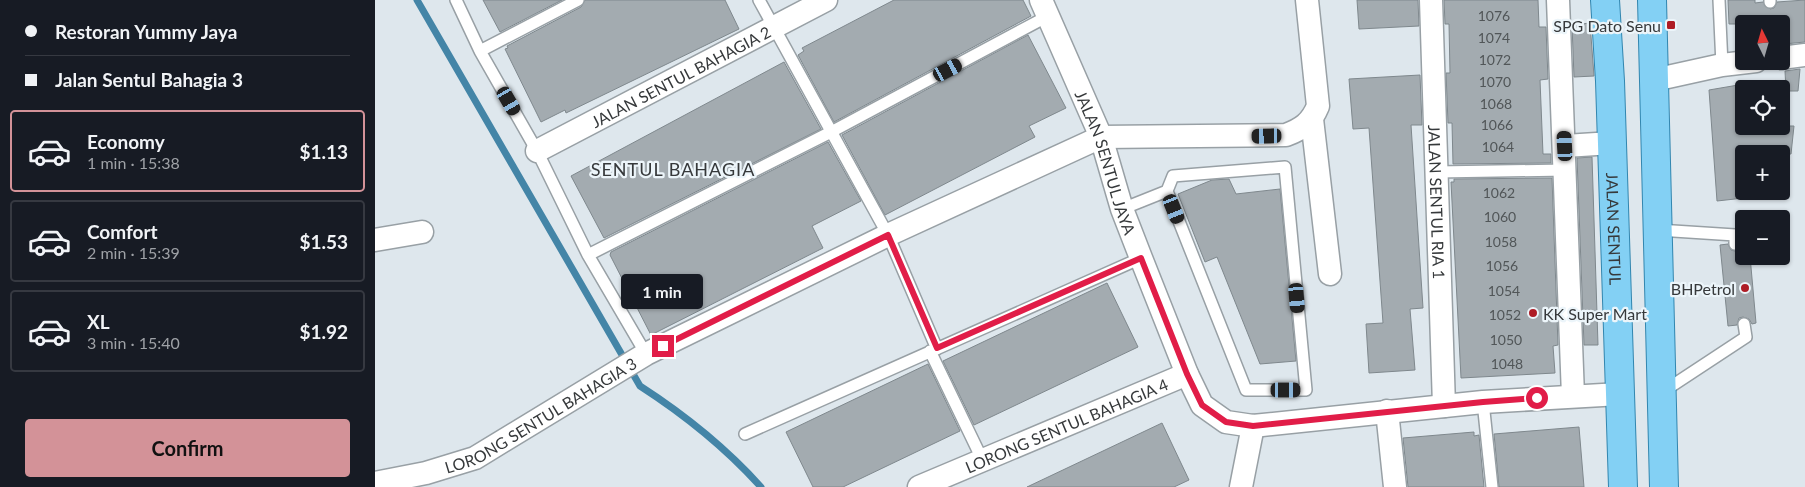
<!DOCTYPE html>
<meta charset="utf-8">
<style>
body{margin:0;font-family:Lato,sans-serif;background:#242831;color:#f1f3f6;height:100vh;display:flex;flex-direction:column;font-size:19px;white-space:nowrap}
*{box-sizing:border-box;margin:0}
p{font-size:16px;color:#9ea1a6}
.icon{flex:none;width:28px;height:28px;fill:none;stroke:currentColor;stroke-width:2;stroke-linecap:round;stroke-linejoin:round}
.map{position:relative;flex:1;overflow:hidden}
.details{display:flex;flex-direction:column;background:#171b24;width:375px}
.details>*{flex:none}
.hud{display:grid;align-content:center;height:110px;padding:0 25px;background:#171b24}
.needle{width:32px;rotate:355deg}
.fabs{position:absolute;left:1360px;top:15px;display:grid;gap:10px}
.fabs a{display:grid;place-items:center;width:55px;height:55px;border-radius:5px;background:#171b24;box-shadow:0 1px 4px #0004;font-size:25px}
.end{position:absolute;width:22px;height:22px;margin:-11px;border:6px solid #e11d48;background:#fff;box-shadow:0 0 0 2px #fff}
.from{border-radius:50%}
.bubble{position:absolute;height:35px;border-radius:5px;background:#171b24;box-shadow:0 1px 4px #0004;font-size:16px;font-weight:700;line-height:35px;text-align:center}
.car{position:absolute;width:15px;height:30px;margin:-15px -8px;border-radius:6px;box-shadow:0 0 4px 1px #0007;background:linear-gradient(#222 24%,#8ab4d8 0 40%,#222 0 76%,#8ab4d8 0 86%,#222 0)}
.hud b{display:flex;align-items:center;gap:18px;height:48px;font-size:19px}
.hud b+b{border-top:1px solid #363941}
.hud i{width:12px;height:12px;background:#f1f3f6}
ul{padding:0;list-style:none}
li{display:flex;align-items:center;gap:15px;height:82px;margin:0 10px 8px;padding:0 15px;border:2px solid #363941;border-radius:5px}
li div{flex:1}
li b{display:block;font-size:19px}
li em{font-style:normal;font-weight:700}
li.current{border-color:#d39298}
li>.icon{width:45px;height:45px;stroke-width:1.5}
.action{display:flex;gap:10px;margin-top:auto;padding:10px 25px}
.action a{flex:1;height:58px;border-radius:5px;background:#d39298;color:#111;font-size:20px;font-weight:700;line-height:58px;text-align:center}
main{display:flex;flex:1;min-height:0}
.map>svg:first-child{display:block}
.lines{fill:none;stroke-linecap:round;stroke-linejoin:round}
.stream{stroke:#4485a7;stroke-width:7}
.building{fill:#a3abb0;stroke:#7f888d}
.service-casing{stroke:#98a0a5;stroke-width:14}
.minor-casing{stroke:#98a0a5;stroke-width:25}
.primary-casing{stroke:#3286af;stroke-width:30}
.service{stroke:#fff;stroke-width:11}
.minor{stroke:#fff;stroke-width:22}
.primary{stroke:#83d0f4;stroke-width:28}
.route{stroke:#e11d48;stroke-width:6}
.poi-dot{fill:#ae1c25;stroke:#ecf5fa;stroke-width:2}
.labels{text-anchor:middle;dominant-baseline:central;stroke-width:4.5;stroke-linejoin:round;paint-order:stroke}
.number-label{font-size:14px;fill:#515658}
.poi-label{font-size:16px;fill:#36393b;stroke:#ecf5fa;text-anchor:end}
.street-label{font-size:16px;fill:#36393b;stroke:#ecf5fa}
.neighbourhood-label{font-size:18px;letter-spacing:1px;fill:#36393b;stroke:#ecf5fa}
</style>
<main>
<section class="details">
<div class="hud">
<b><i class="from"></i>Restoran Yummy Jaya</b>
<b><i></i>Jalan Sentul Bahagia 3</b>
</div>
<ul>
<li class="current"><svg class="icon" aria-label="car" viewBox="0 0 24 24"><path d="M5 17H2v-5l4-1 3-4h7l3 4 3 1v5h-3M9 17h6M6 11h13"/><circle cx="7" cy="17" r="2"/><circle cx="17" cy="17" r="2"/></svg><div><b>Economy</b><p>1 min · 15:38</p></div><em>$1.13</em></li>
<li><svg class="icon" aria-label="car" viewBox="0 0 24 24"><path d="M5 17H2v-5l4-1 3-4h7l3 4 3 1v5h-3M9 17h6M6 11h13"/><circle cx="7" cy="17" r="2"/><circle cx="17" cy="17" r="2"/></svg><div><b>Comfort</b><p>2 min · 15:39</p></div><em>$1.53</em></li>
<li><svg class="icon" aria-label="car" viewBox="0 0 24 24"><path d="M5 17H2v-5l4-1 3-4h7l3 4 3 1v5h-3M9 17h6M6 11h13"/><circle cx="7" cy="17" r="2"/><circle cx="17" cy="17" r="2"/></svg><div><b>XL</b><p>3 min · 15:40</p></div><em>$1.92</em></li>
</ul>
<div class="action"><a>Confirm</a></div>
</section>
<div class="map">
<svg width="1430" height="487" viewBox="0 0 1430 487">
<rect width="100%" height="100%" fill="#dee7ed"/>
<g class="lines">
<!-- stream -->
<path class="stream" d="M 42,0 L 265,386 C 310,415 350,447 386,487"/>
</g>
<!-- building -->
<path class="building" d="M 108,0 L 187,0 L 125,32 Z
M 210,0 L 350,0 L 364,29 L 191,113 L 190,110 L 166,122 L 130,49 L 133,48 L 132,46 L 206,7 Z
M 519,0 L 648,0 L 656,16 L 459,122 L 423,55 L 429,51 L 427,48 Z
M 982,0 L 1043,0 L 1044,26 L 984,29 Z
M 1069,0 L 1163,0 L 1164,27 L 1171,27 L 1173,79 L 1165,80 L 1168,154 L 1176,154 L 1176,163 L 1078,164 L 1077,123 L 1073,123 L 1071,73 L 1075,73 L 1074,24 L 1070,24 Z
M 1353,0 L 1380,0 L 1380,3 L 1388,2 L 1395,9 L 1399,8 L 1402,2 L 1430,0 L 1430,42 L 1409,44 L 1406,24 L 1354,24 Z
M 1215,23 L 1219,76 L 1199,77 L 1197,25 Z
M 653,35 L 691,108 L 654,126 L 660,137 L 510,215 L 467,135 Z
M 409,62 L 446,129 L 229,238 L 196,176 Z
M 1425,69 L 1423,91 L 1411,91 L 1410,71 Z
M 1045,75 L 1047,125 L 1036,125 L 1048,308 L 1035,309 L 1040,370 L 994,373 L 991,324 L 1008,323 L 994,128 L 978,129 L 974,79 Z
M 1369,84 L 1369,126 L 1419,126 L 1416,154 L 1369,154 L 1369,198 L 1342,201 L 1334,90 Z
M 453,142 L 486,201 L 437,226 L 448,248 L 276,335 L 235,255 L 236,252 Z
M 1217,157 L 1223,345 L 1209,345 L 1202,158 Z
M 1177,178 L 1183,345 L 1178,346 L 1180,373 L 1086,378 L 1076,182 L 1079,182 L 1079,179 Z
M 854,179 L 861,194 L 905,189 L 921,361 L 885,364 L 842,257 L 830,262 L 803,194 L 837,180 Z
M 1368,243 L 1369,256 L 1375,256 L 1381,323 L 1377,324 L 1374,319 L 1368,317 L 1364,318 L 1362,325 L 1353,326 L 1345,245 L 1353,244 L 1356,250 L 1360,251 L 1366,248 Z
M 732,283 L 763,347 L 599,425 L 568,361 Z
M 553,364 L 585,431 L 468,487 L 438,487 L 411,432 Z
M 787,423 L 814,480 L 799,487 L 652,487 Z
M 1204,427 L 1209,487 L 1124,487 L 1119,434 Z
M 1099,432 L 1099,436 L 1104,435 L 1109,487 L 1033,487 L 1028,438 Z"/>
<g class="lines">
<defs>
<path id="service" d="M 81,0 L 105,51 L 162,151 L 213,255 L 271,354
M 384,0 L 513,235 L 562,349
M 1344,0 L 1347,65
M 1395,0 L 1395,2
M 105,51 L 203,0
M 910,167 L 931,390 L 871,390 L 792,191 L 798,176 Z
M 1062,172 L 1191,170
M 747,209 L 792,191
M 1283,230 L 1360,235 L 1360,244
M 213,255 L 456,132 L 673,16
M 555,351 L 607,459
M 1289,391 L 1371,337 L 1369,324
M 1108,402 L 1117,487
M 370,434 L 766,258"/>
<g id="minor">
<path id="s1" d="M 666,0 L 726,137 L 747,209 L 766,258 L 812,374 L 827,405 L 851,422 L 878,426 L 1108,402 L 1245,394"/>
<path id="s2" d="M 1056,0 L 1069,406"/>
<path d="M 1183,0 L 1198,396"/>
<path d="M 1406,58 L 1430,55"/>
<path d="M 1279,80 L 1347,65 L 1381,61"/>
<path d="M 937,119 L 955,274"/>
<path d="M 1190,146 L 1237,143"/>
<path id="s3" d="M 162,151 L 451,0"/>
<path d="M 0,240 L 47,232"/>
<path d="M 1012,411 L 1020,487"/>
<path id="s4" d="M 0,483 L 51,473 L 100,458 L 271,354 L 513,235 L 726,137 L 911,135 C 927,129 936,123 943,106 L 932,0"/>
<path id="s5" d="M 544,487 L 812,374"/>
<path d="M 866,487 L 878,426"/>
</g>
<g id="primary">
<path id="s6" d="M 1230,0 L 1235,81 L 1248,487"/>
<path d="M 1277,0 L 1289,487"/>
</g>
</defs>
<!-- service casing -->
<use href="#service" class="service-casing"/>
<!-- minor casing -->
<use href="#minor" class="minor-casing"/>
<!-- primary casing -->
<use href="#primary" class="primary-casing"/>
<!-- service -->
<use href="#service" class="service"/>
<!-- minor -->
<use href="#minor" class="minor"/>
<!-- primary -->
<use href="#primary" class="primary"/>
</g>
<g class="lines">
<!-- route -->
<path class="route" d="M 288,346 L 513,235 L 562,348 L 766,258 L 812,374 L 827,405 L 851,422 L 878,426 L 1108,402 L 1162,398"/>
</g>
<!-- markers -->
<g class="poi-dot">
<rect x="1291" y="20" width="10" height="10" rx="2.5"/>
<circle cx="1370" cy="288" r="5"/>
<circle cx="1158" cy="313" r="5"/>
</g>
<g class="labels">
<!-- number labels -->
<g class="number-label">
<text x="1119" y="15">1076</text>
<text x="1119" y="37">1074</text>
<text x="1120" y="59">1072</text>
<text x="1120" y="81">1070</text>
<text x="1121" y="103">1068</text>
<text x="1122" y="124">1066</text>
<text x="1123" y="146">1064</text>
<text x="1124" y="192">1062</text>
<text x="1125" y="216">1060</text>
<text x="1126" y="241">1058</text>
<text x="1127" y="265">1056</text>
<text x="1129" y="290">1054</text>
<text x="1130" y="314">1052</text>
<text x="1131" y="339">1050</text>
<text x="1132" y="363">1048</text>
</g>
<!-- poi labels -->
<g class="poi-label">
<text x="1286" y="25">SPG Dato Senu</text>
<text x="1360" y="288">BHPetrol</text>
<text x="1168" y="313" text-anchor="start">KK Super Mart</text>
</g>
<!-- street labels -->
<g class="street-label">
<text stroke="none"><textPath href="#s3" startOffset="162">JALAN SENTUL BAHAGIA 2</textPath></text>
<text stroke="none"><textPath href="#s1" startOffset="175">JALAN SENTUL JAYA</textPath></text>
<text stroke="none"><textPath href="#s2" startOffset="202">JALAN SENTUL RIA 1</textPath></text>
<text stroke="none"><textPath href="#s6" startOffset="229">JALAN SENTUL</textPath></text>
<text stroke="none"><textPath href="#s4" startOffset="181">LORONG SENTUL BAHAGIA 3</textPath></text>
<text stroke="none"><textPath href="#s5" startOffset="160">LORONG SENTUL BAHAGIA 4</textPath></text>
</g>
<!-- neighbourhood labels -->
<g class="neighbourhood-label">
<text x="298" y="169">SENTUL BAHAGIA</text>
</g>
</g>
</svg>
<div class="fabs">
<a><svg class="needle" viewBox="-14 -14 28 28"><path d="M0-13l5 13h-10z" fill="#e53935"/><path d="M0 13l5-13h-10z" fill="#9ea1a6"/></svg></a>
<a><svg class="icon" aria-label="locate" viewBox="0 0 24 24"><circle cx="12" cy="12" r="6"/><path d="M12 2v4M12 18v4M2 12h4M18 12h4"/></svg></a>
<a>+</a>
<a>−</a>
</div>
<i class="end from" style="left:1162px;top:398px"></i>
<i class="end" style="left:288px;top:346px"></i>
<div class="bubble" style="left:246px;top:274px;width:82px">1 min</div>
<i class="car" style="left:573px;top:70px;rotate:62deg"></i>
<i class="car" style="left:134px;top:101px;rotate:150deg"></i>
<i class="car" style="left:892px;top:136px;rotate:269deg"></i>
<i class="car" style="left:1190px;top:146px;rotate:357deg"></i>
<i class="car" style="left:799px;top:209px;rotate:158deg"></i>
<i class="car" style="left:922px;top:298px;rotate:175deg"></i>
<i class="car" style="left:911px;top:390px;rotate:90deg"></i>
</div>
</main>
